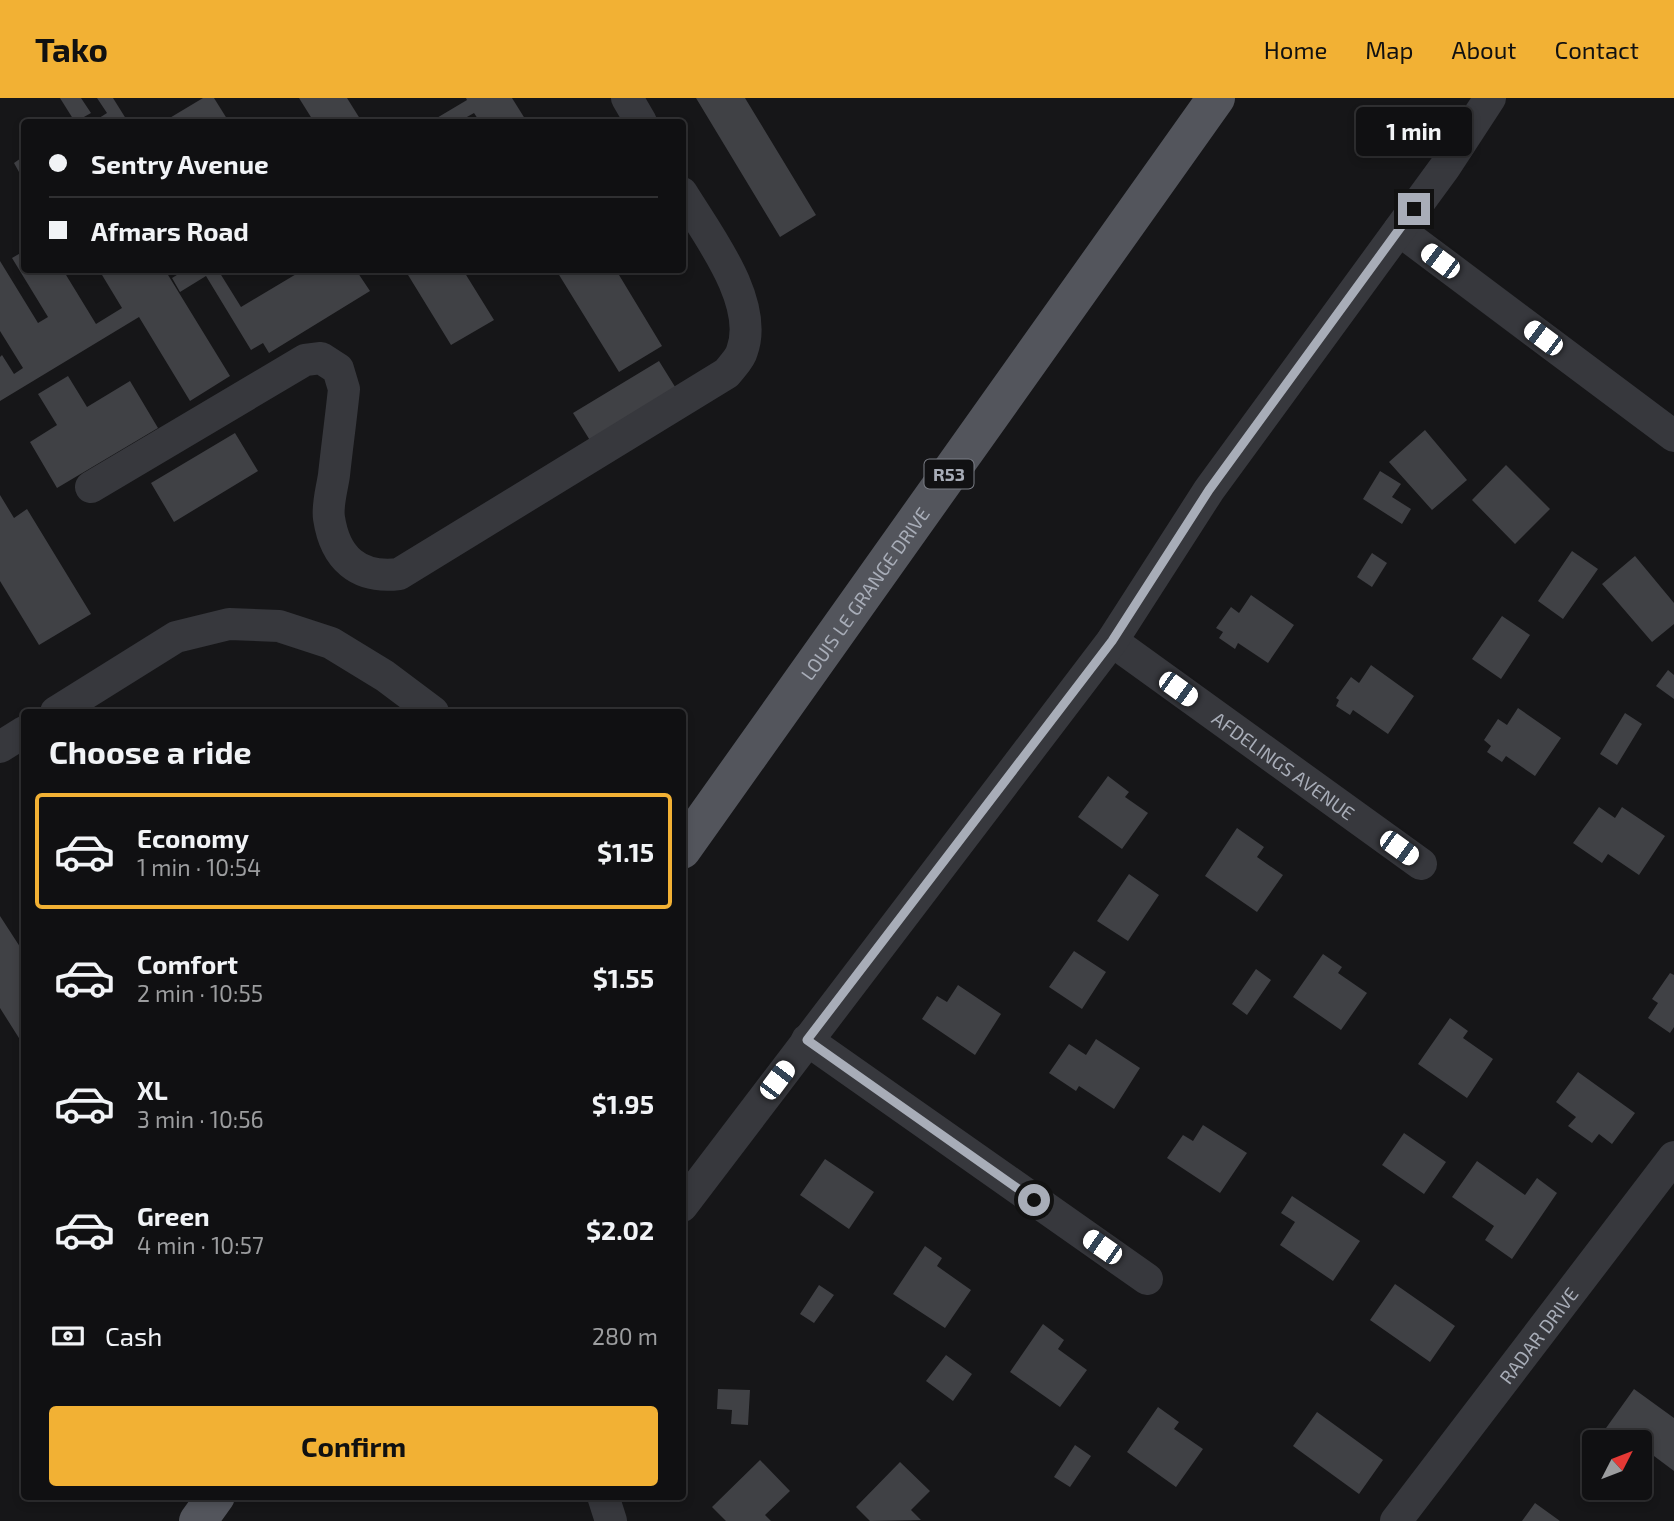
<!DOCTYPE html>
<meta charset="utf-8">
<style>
body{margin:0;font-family:"Exo 2",sans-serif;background:#1e1e20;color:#f1f3f6;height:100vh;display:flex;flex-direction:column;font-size:26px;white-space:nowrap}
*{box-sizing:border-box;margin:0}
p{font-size:23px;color:#9c9d9f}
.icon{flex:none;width:38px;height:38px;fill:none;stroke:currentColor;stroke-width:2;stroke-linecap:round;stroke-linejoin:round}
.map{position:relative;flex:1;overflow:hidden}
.sheet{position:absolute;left:21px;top:611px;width:665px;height:791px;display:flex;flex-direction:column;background:#101012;border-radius:7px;box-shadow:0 4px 10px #0003,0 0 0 2px #303032}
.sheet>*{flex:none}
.hud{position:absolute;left:21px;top:21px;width:665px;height:154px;border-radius:7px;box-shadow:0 4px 10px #0003,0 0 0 2px #303032;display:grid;align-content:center;height:154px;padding:0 28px;background:#101012}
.needle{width:46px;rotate:48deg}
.tools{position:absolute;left:1582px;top:1332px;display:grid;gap:14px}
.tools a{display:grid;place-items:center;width:70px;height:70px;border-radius:7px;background:#101012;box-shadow:0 4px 10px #0003,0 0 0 2px #303032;font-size:35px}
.end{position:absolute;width:32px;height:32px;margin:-16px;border:9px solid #a8adb8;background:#111;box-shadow:0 0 0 4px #111}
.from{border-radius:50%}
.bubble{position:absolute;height:49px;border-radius:7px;background:#101012;box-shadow:0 4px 10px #0003,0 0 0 2px #303032;font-size:23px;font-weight:700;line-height:49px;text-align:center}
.car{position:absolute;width:21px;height:42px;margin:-21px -10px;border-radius:9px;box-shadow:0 0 5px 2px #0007;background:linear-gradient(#fff 24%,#345 0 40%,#fff 0 76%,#345 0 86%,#fff 0)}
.hud b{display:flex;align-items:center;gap:24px;height:66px;font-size:26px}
.hud b+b{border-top:2px solid #303032}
.hud i{width:18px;height:18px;background:#f1f3f6}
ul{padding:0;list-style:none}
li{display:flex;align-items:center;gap:21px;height:116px;margin:0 14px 10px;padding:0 14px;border:4px solid transparent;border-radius:7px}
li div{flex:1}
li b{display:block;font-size:26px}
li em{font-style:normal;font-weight:700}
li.current{border-color:#f2b134}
li>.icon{width:63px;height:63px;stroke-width:1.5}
h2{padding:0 28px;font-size:32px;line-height:84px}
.pay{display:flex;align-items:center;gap:18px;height:77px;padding:0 28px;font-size:26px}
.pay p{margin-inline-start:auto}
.primary-button{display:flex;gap:14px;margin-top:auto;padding:14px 28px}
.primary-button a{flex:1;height:80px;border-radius:7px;background:#f2b134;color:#111;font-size:28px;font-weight:700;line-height:80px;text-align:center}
header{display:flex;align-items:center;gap:42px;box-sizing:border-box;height:98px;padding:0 35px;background:#f2b134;color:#111}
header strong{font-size:33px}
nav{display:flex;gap:38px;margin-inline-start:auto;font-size:24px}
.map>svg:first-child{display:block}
.building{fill:#404145}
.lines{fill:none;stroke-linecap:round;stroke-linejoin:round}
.minor{stroke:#37383d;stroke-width:32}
.major{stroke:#53555c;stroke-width:38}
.route{stroke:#a8adb8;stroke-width:9}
.labels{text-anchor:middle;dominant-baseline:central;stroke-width:5;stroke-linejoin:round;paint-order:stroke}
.shield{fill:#111113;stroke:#7b7e86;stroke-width:2}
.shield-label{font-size:18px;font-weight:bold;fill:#a8adb8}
.street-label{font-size:19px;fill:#a8adb8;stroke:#111113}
</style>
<header>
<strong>Tako</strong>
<nav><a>Home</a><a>Map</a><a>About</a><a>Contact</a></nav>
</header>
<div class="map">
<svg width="1674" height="1423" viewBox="0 0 1674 1423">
<rect width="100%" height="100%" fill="#161618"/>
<!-- building -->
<path class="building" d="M 60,0 L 81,0 L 91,15 L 75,24 Z
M 97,0 L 113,0 L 128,24 L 98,24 L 96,22 L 107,15 Z
M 203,0 L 214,0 L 229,24 L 163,24 Z
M 299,0 L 347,0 L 362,24 L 314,24 Z
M 466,0 L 512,0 L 527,24 L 480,24 L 474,15 L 458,24 L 430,24 L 467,2 Z
M 696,0 L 745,0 L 816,117 L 780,139 Z
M 24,58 L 24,83 L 14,65 Z
M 24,153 L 24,172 L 63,172 L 96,226 L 122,210 L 99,172 L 165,172 L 230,278 L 190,303 L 139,219 L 0,303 L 0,259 L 2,257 L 14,276 L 23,270 L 0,233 L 0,163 L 38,225 L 48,219 L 12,160 Z
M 185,172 L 218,172 L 241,209 L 303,172 L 356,172 L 370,193 L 269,255 L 263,245 L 251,252 L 206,178 L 180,194 L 172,180 Z
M 405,172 L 463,172 L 494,222 L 451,247 Z
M 556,172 L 616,172 L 662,248 L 619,274 Z
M 659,263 L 677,292 L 591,344 L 573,315 Z
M 68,278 L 87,309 L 130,283 L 158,330 L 57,390 L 30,344 L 57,327 L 38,296 Z
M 1425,332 L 1467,382 L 1432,412 L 1389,364 Z
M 235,335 L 258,373 L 174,424 L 151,385 Z
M 1506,367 L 1550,411 L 1515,446 L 1472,402 Z
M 1380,373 L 1401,386 L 1392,399 L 1411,411 L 1402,426 L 1363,401 Z
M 0,397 L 14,420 L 27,411 L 91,516 L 39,547 L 0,483 Z
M 1572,453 L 1598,471 L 1563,521 L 1538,503 Z
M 1372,455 L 1387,465 L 1372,489 L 1357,479 Z
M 1635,458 L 1674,505 L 1674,526 L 1652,544 L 1602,486 Z
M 1251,497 L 1294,527 L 1268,565 L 1238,545 L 1235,551 L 1219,540 L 1223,534 L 1216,530 L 1231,509 L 1239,515 Z
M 1502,518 L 1530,537 L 1501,581 L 1472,561 Z
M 1371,567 L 1414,598 L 1388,636 L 1353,612 L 1350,617 L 1336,608 L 1339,602 L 1336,600 L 1351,579 L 1359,585 Z
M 1668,572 L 1674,577 L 1674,601 L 1656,588 Z
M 1518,610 L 1561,640 L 1535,678 L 1506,658 L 1502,664 L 1487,654 L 1491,648 L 1484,642 L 1498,621 L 1507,627 Z
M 1625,615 L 1642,626 L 1617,667 L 1600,656 Z
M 1108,678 L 1129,694 L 1125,699 L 1148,715 L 1122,751 L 1078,719 Z
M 1599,709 L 1615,720 L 1622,709 L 1665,738 L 1639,777 L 1608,756 L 1602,765 L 1573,745 Z
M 1237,730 L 1264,749 L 1257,759 L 1283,777 L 1257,814 L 1205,778 Z
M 1129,776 L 1159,797 L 1128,843 L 1097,823 Z
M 0,818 L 24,855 L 24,948 L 0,910 Z
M 1074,853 L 1106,874 L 1082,911 L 1049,889 Z
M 1323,856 L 1342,869 L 1338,875 L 1367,895 L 1341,932 L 1293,899 Z
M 1256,871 L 1271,882 L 1247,917 L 1232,906 Z
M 1670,875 L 1674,877 L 1674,929 L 1670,935 L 1648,920 L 1658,905 L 1652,901 Z
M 958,887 L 1001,916 L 975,957 L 922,921 L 937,898 L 947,904 Z
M 1450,920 L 1468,933 L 1463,940 L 1493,961 L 1467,1000 L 1418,966 Z
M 1096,941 L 1140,970 L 1114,1011 L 1079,988 L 1076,993 L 1049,975 L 1069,946 L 1086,957 Z
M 1578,974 L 1635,1015 L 1612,1046 L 1599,1036 L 1592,1045 L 1568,1028 L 1576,1019 L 1556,1004 Z
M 1203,1027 L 1247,1055 L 1220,1095 L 1167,1060 L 1183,1037 L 1193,1043 Z
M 1404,1035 L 1446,1064 L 1424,1096 L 1382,1067 Z
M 825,1061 L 874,1094 L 849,1131 L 800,1097 Z
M 1477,1063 L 1525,1097 L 1537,1080 L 1557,1095 L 1512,1161 L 1485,1142 L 1494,1128 L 1452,1099 Z
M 1292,1098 L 1360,1143 L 1333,1183 L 1280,1147 L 1295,1124 L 1281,1115 Z
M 925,1148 L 942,1160 L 937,1168 L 971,1192 L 945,1230 L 893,1196 Z
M 1395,1186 L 1455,1228 L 1430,1264 L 1370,1222 Z
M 819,1187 L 834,1197 L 814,1225 L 800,1216 Z
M 1043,1226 L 1064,1242 L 1058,1251 L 1087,1272 L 1060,1309 L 1010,1274 Z
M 946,1257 L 972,1276 L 953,1303 L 926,1283 Z
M 718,1291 L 750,1292 L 748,1327 L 731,1326 L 732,1312 L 717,1311 Z
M 1634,1291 L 1674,1320 L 1674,1373 L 1642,1349 L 1640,1352 L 1640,1344 L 1596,1344 Z
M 1158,1309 L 1179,1324 L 1174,1331 L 1203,1351 L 1176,1389 L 1127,1354 Z
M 1317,1314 L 1383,1362 L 1359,1396 L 1293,1348 Z
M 1075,1347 L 1091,1358 L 1070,1389 L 1054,1379 Z
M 760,1362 L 790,1393 L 765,1417 L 771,1423 L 726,1423 L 712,1409 Z
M 900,1364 L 930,1393 L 911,1412 L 921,1422 L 870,1423 L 856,1409 Z
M 1535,1405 L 1560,1423 L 1522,1423 Z"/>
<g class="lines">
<!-- minor -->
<g class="minor">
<path d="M 627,0 L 641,24"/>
<path d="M 1399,132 L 1674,338"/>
<path d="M 91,389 L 305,262 L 321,260 L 338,271 L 344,291 C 341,320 337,349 334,377 C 332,391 327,407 329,420 C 335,460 358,481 399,476 L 727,275 C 732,268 740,261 742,253 C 760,204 707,136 682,95"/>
<path id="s1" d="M 1112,543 L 1421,766"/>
<path d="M 56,614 L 176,539 L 229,526 L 279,528 L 331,545 L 385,578 L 433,614"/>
<path d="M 0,649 L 24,634"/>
<path d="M 807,942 L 1147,1181"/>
<path d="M 682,1108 L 1112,543 L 1209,392 L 1445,69 L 1490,0"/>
<path d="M 603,1398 L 611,1423"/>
<path id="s2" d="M 1396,1423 L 1674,1059"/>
</g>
<!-- major -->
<g class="major">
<path id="s3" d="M 682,752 L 1216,0"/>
<path d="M 198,1423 L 216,1398"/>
</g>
</g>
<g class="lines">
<!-- route -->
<path class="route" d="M 1034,1102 L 807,942 L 1112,543 L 1209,392 L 1414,111"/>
</g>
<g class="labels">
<!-- shield labels -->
<rect class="shield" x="924.5" y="361.5" width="49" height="29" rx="5"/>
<g class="shield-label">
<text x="949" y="376">R53</text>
</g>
<!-- street labels -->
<g class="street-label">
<text stroke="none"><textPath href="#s3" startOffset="315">LOUIS LE GRANGE DRIVE</textPath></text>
<text stroke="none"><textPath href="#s1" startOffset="212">AFDELINGS AVENUE</textPath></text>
<text stroke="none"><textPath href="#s2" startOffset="234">RADAR DRIVE</textPath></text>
</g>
</g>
</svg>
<div class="tools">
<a><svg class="needle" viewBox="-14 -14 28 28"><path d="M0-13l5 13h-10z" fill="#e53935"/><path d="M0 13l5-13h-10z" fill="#9c9d9f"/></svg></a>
</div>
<i class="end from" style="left:1034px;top:1102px"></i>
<i class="end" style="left:1414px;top:111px"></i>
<div class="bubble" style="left:1356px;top:9px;width:116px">1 min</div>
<i class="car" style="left:1440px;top:163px;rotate:307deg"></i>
<i class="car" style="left:1543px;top:240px;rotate:307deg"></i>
<i class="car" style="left:1178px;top:591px;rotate:126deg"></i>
<i class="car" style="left:1399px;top:750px;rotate:126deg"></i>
<i class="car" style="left:777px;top:982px;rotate:37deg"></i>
<i class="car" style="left:1102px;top:1149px;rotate:305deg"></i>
<div class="hud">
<b><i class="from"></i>Sentry Avenue</b>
<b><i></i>Afmars Road</b>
</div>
<section class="sheet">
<h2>Choose a ride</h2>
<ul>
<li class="current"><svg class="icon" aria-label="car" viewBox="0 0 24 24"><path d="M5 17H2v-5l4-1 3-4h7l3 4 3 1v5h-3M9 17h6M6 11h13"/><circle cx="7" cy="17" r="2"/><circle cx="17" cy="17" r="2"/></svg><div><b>Economy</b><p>1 min · 10:54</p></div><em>$1.15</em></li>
<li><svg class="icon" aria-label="car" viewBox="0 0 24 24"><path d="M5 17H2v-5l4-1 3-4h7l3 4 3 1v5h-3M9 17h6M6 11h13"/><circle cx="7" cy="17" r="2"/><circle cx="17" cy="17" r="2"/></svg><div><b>Comfort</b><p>2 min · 10:55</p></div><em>$1.55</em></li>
<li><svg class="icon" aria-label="car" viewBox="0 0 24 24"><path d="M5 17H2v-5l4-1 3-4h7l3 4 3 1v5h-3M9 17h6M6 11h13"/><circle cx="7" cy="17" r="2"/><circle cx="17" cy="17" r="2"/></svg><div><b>XL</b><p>3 min · 10:56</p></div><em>$1.95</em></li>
<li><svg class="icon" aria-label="car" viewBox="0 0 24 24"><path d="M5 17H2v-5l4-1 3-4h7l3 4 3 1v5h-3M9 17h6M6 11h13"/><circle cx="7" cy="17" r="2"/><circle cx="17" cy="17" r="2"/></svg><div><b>Green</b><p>4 min · 10:57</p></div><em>$2.02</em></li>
</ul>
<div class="pay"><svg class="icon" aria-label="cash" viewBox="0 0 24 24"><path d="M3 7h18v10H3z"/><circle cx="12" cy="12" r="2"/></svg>Cash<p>280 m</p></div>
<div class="primary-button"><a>Confirm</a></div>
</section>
</div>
